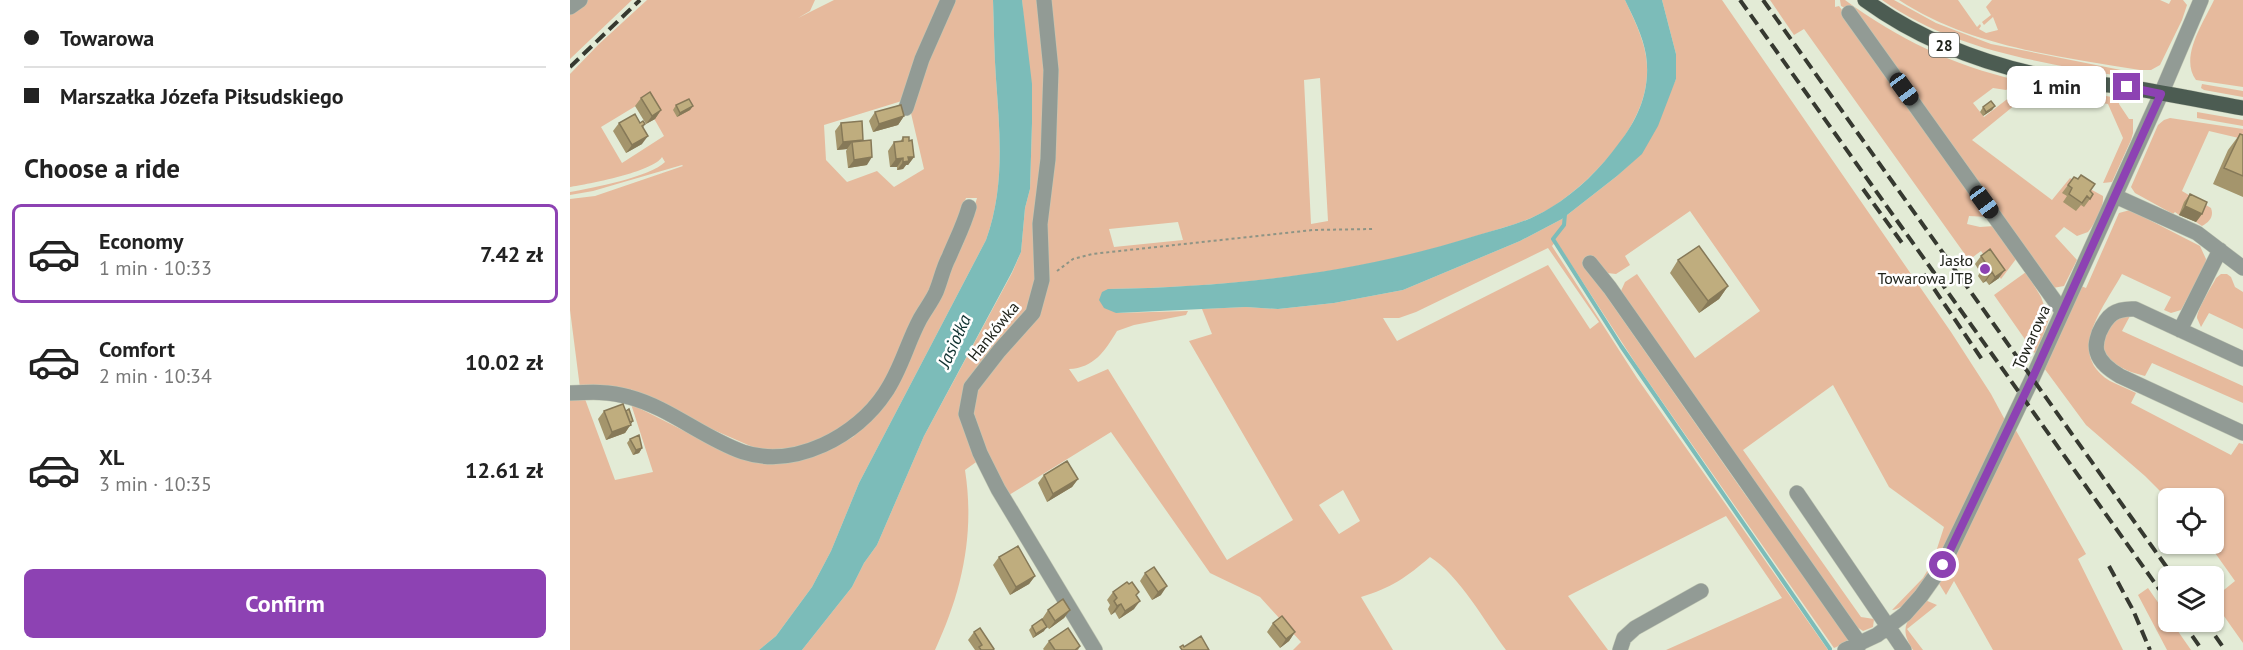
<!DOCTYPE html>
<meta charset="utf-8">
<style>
body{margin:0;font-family:"PT Sans",sans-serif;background:#f6f6f6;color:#222;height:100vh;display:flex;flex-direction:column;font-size:22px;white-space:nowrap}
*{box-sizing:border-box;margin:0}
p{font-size:20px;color:#767676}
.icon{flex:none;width:33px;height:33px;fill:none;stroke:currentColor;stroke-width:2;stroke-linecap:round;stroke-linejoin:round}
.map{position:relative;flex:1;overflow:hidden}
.panel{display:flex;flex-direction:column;background:#fff;width:570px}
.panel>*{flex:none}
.banner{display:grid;align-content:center;height:132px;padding:0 24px;background:#fff}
.controls{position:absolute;left:1588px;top:488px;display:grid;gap:12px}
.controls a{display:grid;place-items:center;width:66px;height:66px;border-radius:9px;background:#fff;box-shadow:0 2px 4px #0004;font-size:30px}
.end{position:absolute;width:27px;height:27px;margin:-14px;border:8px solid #8d42b3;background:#fff;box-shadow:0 0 0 3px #fff}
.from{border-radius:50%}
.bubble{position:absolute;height:42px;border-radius:9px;background:#fff;box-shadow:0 2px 4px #0004;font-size:20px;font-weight:800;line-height:42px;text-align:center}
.car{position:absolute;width:18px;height:36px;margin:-18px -9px;border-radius:8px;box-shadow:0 0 4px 2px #0007;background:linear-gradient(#222 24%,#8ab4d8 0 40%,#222 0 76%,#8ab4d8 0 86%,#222 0)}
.banner b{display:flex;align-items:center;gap:21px;height:57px;font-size:22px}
.banner b+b{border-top:2px solid #e0e0e0}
.banner i{width:15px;height:15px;background:#222}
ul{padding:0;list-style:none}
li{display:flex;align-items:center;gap:18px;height:99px;margin:0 12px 9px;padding:0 12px;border:3px solid transparent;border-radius:9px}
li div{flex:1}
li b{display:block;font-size:22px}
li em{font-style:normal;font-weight:800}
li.selected{border-color:#8d42b3}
li>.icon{width:54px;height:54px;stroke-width:1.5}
h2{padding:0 24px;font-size:27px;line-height:72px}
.cta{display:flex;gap:12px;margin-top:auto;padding:12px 24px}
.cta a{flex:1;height:69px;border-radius:9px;background:#8d42b3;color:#fff;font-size:24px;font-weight:800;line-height:69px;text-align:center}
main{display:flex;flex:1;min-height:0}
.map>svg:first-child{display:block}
.green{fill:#e6ba9d;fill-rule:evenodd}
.water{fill:#7cbcb9}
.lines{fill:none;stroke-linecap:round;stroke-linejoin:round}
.stream{stroke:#7cbcb9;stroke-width:4}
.minor-casing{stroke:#c0c7b4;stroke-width:16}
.major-casing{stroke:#c0c7b4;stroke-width:16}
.path{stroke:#8e9485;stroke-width:2;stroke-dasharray:3 3;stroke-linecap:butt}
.minor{stroke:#929b95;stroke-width:15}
.major{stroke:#4c5c52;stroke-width:15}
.rail{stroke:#363930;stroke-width:4;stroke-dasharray:12 6;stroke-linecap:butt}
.wall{fill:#a4956c}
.shaded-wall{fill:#867958}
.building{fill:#bfad7e;stroke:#867958;stroke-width:1.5}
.route{stroke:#8d42b3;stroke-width:8}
.poi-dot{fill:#8d42b3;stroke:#fff;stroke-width:2}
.labels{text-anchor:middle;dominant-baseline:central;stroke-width:5;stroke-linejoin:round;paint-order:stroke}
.shield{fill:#fff;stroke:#63655f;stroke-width:1.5}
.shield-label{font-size:15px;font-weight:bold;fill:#20231b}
.poi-label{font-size:16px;fill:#20231b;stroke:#fff;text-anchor:end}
.street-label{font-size:16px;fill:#20231b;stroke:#fff}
.water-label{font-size:18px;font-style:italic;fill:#123332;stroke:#fff}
</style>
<main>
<section class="panel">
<div class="banner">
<b><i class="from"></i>Towarowa</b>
<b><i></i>Marszałka Józefa Piłsudskiego</b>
</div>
<h2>Choose a ride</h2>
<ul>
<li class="selected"><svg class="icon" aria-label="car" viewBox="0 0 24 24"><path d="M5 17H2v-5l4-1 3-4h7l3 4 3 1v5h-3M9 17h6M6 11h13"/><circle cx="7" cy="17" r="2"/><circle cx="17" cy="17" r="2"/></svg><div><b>Economy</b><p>1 min · 10:33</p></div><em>7.42 zł</em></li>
<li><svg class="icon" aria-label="car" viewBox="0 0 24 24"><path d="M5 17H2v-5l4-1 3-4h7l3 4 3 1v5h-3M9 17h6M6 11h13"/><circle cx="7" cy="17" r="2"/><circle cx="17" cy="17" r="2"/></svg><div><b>Comfort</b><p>2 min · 10:34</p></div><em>10.02 zł</em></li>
<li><svg class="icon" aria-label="car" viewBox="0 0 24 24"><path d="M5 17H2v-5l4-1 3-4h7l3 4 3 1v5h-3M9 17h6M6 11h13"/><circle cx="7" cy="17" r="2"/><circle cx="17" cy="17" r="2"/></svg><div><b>XL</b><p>3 min · 10:35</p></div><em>12.61 zł</em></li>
</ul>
<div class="cta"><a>Confirm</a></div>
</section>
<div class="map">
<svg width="1673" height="650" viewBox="0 0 1673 650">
<rect width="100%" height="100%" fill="#e3ebd6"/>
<!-- green -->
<path class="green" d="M 14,0 L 62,0 L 0,59 L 0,10 Z
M 77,0 L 245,0 L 240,11 L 228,18 L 264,0 L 376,0 L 335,100 L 254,125 L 256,160 L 277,182 L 307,171 L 324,187 L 354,169 L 340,109 L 381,0 L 423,0 C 424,26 424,53 426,79 C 430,134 435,187 416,240 L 289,483 L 261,551 L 242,587 L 206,636 L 189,650 L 0,650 L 0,401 L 15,399 L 45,480 L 83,472 L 61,404 L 160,454 L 257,451 L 283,437 L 318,401 L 393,244 L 407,198 L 396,198 L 360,287 L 315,384 L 283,420 L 262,434 L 224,449 L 204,451 L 185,448 L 66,396 L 10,388 L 0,310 L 0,199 L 25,196 L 113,166 L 112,165 L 23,191 L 0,195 L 0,192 C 22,188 80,177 95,162 L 92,157 C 83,172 18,184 0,187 L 0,74 L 29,44 ZM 74,101 L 94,136 L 52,163 L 31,127 Z
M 452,0 L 471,0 L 478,71 L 469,277 L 459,313 L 398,388 L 409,460 L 395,470 C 405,534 392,592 365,650 L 232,650 L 282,587 L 294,563 L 307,545 L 354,436 L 442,273 L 451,252 L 455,208 L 460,189 L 462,123 Z
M 476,0 L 1055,0 C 1063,17 1073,37 1076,56 C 1081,89 1068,118 1049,144 C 1030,169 1005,193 979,209 C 957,222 931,228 906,236 C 789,274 661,287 538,289 L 546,313 L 618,311 L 616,315 L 564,325 L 547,331 C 535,351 524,368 499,369 L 508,382 L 538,369 L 657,560 L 723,520 L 619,341 L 642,334 L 632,309 L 676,307 L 708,309 L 764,303 L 833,290 L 950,241 L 992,219 L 1047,176 L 1071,154 L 1106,79 L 1106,54 L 1092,0 L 1152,0 L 1381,332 L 1421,394 L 1435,420 L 1362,571 C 1353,584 1339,608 1322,610 L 1353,578 L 1363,561 L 1374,527 L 1319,487 L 1263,385 L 1173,450 L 1291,617 L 1304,619 L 1303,627 L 1293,631 L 1284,625 L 1050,293 L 1055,282 L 1067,274 L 1125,358 L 1190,311 L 1120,211 L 1055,256 L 1060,265 L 1046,274 L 1037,273 L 1030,287 L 1174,493 L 1282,640 L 1264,648 L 1068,367 L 986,241 L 982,246 L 1067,378 L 1258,650 L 1096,650 L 1212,598 L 1156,516 L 998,596 L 1038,650 L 936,650 C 915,622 889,575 860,557 C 837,577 821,588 791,597 L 823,650 L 723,650 L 731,642 L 690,597 L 640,573 L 541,432 L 439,495 L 424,472 L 401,405 L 408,385 L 470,307 ZM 750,78 L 758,221 L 741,224 L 734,80 ZM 608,222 L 613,240 L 544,247 L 539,229 ZM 978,248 L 1029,322 L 1020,329 L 978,265 L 827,341 L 813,318 L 829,318 L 846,312 ZM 773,490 L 790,521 L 769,534 L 749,505 Z
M 1200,0 L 1265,0 L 1265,7 L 1269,6 L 1287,30 L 1418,217 L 1399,216 L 1397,224 L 1410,227 L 1424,226 L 1446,259 L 1431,279 L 1411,251 L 1399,260 L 1234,29 L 1224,35 Z
M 1270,0 L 1275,0 C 1328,39 1383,65 1446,80 L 1446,83 L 1436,90 L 1423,88 L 1403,103 L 1414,117 L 1458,83 L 1542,97 L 1549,101 L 1549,104 L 1559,119 L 1563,119 L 1563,133 L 1561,140 L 1542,182 L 1533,183 L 1553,138 L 1538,104 L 1462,91 L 1402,140 L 1482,200 L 1500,178 L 1533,196 C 1534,208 1525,223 1518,232 L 1507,236 L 1494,227 L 1485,236 L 1507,260 L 1494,286 L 1483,288 L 1283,12 L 1271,6 Z
M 1312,0 L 1324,0 L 1366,23 L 1421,44 L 1556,71 L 1555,77 C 1470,62 1385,51 1312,0 Z
M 1329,0 L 1388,0 L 1407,27 L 1410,24 L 1411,26 L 1409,29 L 1416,33 L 1428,30 L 1423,17 L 1414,25 L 1412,22 L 1421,15 L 1416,7 L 1422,0 L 1590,0 L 1599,4 L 1601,0 L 1613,0 L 1617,5 L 1612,20 L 1590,65 L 1581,70 L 1570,70 C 1487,56 1401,47 1329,0 Z
M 1644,0 L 1673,0 L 1673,87 L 1626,80 C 1609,57 1634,22 1644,0 Z
M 1632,84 L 1673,91 L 1673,97 L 1634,90 L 1631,88 Z
M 1627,112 L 1673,120 L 1673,126 L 1627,118 Z
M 1600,118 L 1673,129 L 1673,139 L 1639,131 L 1612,191 L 1641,208 C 1644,216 1640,222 1632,226 L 1626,222 L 1631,210 L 1609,215 L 1605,212 L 1603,214 L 1565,193 L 1561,187 L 1588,125 L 1594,120 Z
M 1560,210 L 1630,246 L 1636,259 L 1635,266 L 1611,310 L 1601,313 L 1594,310 L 1601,297 L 1552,274 C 1534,307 1495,353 1540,381 C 1548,385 1558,389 1566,393 L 1561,403 L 1661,455 L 1669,443 L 1673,444 L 1673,643 L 1644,602 L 1644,598 L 1665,581 L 1638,543 L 1644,543 L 1644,498 L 1599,498 L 1599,500 L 1575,476 L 1516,425 L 1474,368 L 1511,286 L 1516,288 L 1549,213 Z
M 1456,272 L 1471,297 L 1479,319 L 1466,355 L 1424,295 Z
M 1651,274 L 1657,274 L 1661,277 L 1665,287 L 1673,292 L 1673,329 L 1639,313 L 1631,327 C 1630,325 1628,320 1627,318 C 1627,309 1642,286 1646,278 Z
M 1560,316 L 1552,331 L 1673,386 L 1673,403 L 1582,363 L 1575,376 C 1556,371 1539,365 1532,346 L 1542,321 L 1545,319 Z
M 1444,427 L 1516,554 L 1508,559 L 1553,650 L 1423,650 L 1384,581 L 1376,595 L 1368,582 Z
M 1578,588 L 1621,650 L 1597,650 L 1568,595 Z
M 1355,600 L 1367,605 L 1337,629 L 1353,650 L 1343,650 C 1327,626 1339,618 1355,600 Z"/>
<!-- water -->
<path class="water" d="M 423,0 L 452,0 L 462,84 L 462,123 L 460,189 L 455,208 L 451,252 L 442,272 L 354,436 L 307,545 L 294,563 L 282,587 L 232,650 L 189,650 L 206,636 L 242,587 L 261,551 L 289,483 L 416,240 C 435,187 430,134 426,79 C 424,53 424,26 423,0 Z
M 1055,0 L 1092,0 L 1106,54 L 1106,79 L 1088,126 L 1072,154 L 1047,176 L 992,219 L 950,241 L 833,290 L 764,303 L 708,309 L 676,307 L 546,313 L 534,308 L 529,300 L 532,292 L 538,289 C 662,287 790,273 908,235 C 933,228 958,222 980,208 C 1007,192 1031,168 1049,143 C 1069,118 1081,88 1076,55 C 1073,36 1063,17 1055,0 Z"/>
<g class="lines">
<!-- stream -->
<path class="stream" d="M 995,214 L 994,225 L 983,239 L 1051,346 L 1260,649"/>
<defs>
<path id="minor" d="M 474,0 L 481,70 L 478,159 L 470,224 L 472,280 L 463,313 L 429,351 L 401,387 L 396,414 L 410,453 L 428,489 L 525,650
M 0,7 L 10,0
M 1279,13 L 1492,311
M 336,108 L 352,59 L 378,0
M 1545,196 L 1627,233 L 1673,268
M 1020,263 L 1040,288 L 1290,644
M 1610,330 L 1650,250
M 1673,359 L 1565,309 C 1545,308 1537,315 1529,333 C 1527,339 1525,345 1527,352 C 1530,363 1540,370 1550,376 L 1673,433
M 0,393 C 20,392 39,391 59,397 C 100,408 133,438 173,452 C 225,469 287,436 315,393 C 331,370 337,343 350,319 C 355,310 362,301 366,292 C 371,280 373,268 379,257 C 386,240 394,225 399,207
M 1227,493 L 1334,650
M 1050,650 L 1054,638 L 1065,628 L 1131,591
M 1275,650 L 1307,635 L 1335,614 L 1351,596 L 1373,565 L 1462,379 L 1591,94 L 1631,0"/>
<path id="major" d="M 1295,0 C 1350,40 1416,65 1483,78 C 1507,83 1532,84 1556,87 C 1595,93 1634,101 1673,108"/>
</defs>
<!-- minor casing -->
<use href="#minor" class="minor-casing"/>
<!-- major casing -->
<use href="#major" class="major-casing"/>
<!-- path -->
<path class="path" d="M 487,271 L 503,259 L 522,254 L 743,230 L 803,229"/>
<!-- minor -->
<use href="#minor" class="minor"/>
<!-- major -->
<use href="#major" class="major"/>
<!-- rail -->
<path class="rail" d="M 1170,0 L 1599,603
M 1193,0 L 1603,576
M 0,67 L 70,0
M 1293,189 L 1335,247
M 1354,274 L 1413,361
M 1539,566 L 1563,610 L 1580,650
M 1612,621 L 1632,650
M 1635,621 L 1655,650"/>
</g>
<!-- wall -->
<path class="wall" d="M 71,98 L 91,110 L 85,119 L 76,124 L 65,106 Z
M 106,105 L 123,106 L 120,110 L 107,117 L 103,110 Z
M 1425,106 L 1422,110 L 1413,116 L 1410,112 L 1413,107 Z
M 305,112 L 334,116 L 328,125 L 303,132 L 299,121 Z
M 49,123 L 70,123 L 75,124 L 73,128 L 72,144 L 56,153 L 43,131 Z
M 271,123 L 293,140 L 293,141 L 297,165 L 278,168 L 276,151 L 277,149 L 267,150 L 265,131 Z
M 1670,134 L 1673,135 L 1673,197 L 1643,184 L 1658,150 Z
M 333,137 L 339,141 L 344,157 L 338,165 L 336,165 L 333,169 L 327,170 L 327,167 L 320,167 L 318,151 L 324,142 L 330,142 Z
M 1504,177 L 1508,179 L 1520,191 L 1520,199 L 1514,207 L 1511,205 L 1506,211 L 1493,202 L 1497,196 L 1492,193 Z
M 1620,194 L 1632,214 L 1626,222 L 1609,215 L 1614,202 Z
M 1411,256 L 1429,278 L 1419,285 L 1416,281 L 1413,283 L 1408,276 L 1410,272 L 1405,264 Z
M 1108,260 L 1158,286 L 1149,299 L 1129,313 L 1100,273 Z
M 34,411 L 61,424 L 55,433 L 36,440 L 28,419 Z
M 60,439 L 72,448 L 69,453 L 63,455 L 57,443 Z
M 474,475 L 508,479 L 502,487 L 477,502 L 468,483 Z
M 429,557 L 465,576 L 459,584 L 440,595 L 423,565 Z
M 575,573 L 591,595 L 582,600 L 570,581 Z
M 543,592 L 567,596 L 564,609 L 549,619 L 545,612 L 541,615 L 538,609 L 540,605 L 537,600 Z
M 478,610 L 500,610 L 494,618 L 479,629 L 472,619 Z
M 703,623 L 725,632 L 719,641 L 710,648 L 697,632 Z
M 462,626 L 474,631 L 463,638 L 459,630 Z
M 404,632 L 423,650 L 405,650 L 398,640 Z
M 479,641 L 510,646 L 508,650 L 474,650 L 473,649 Z"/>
<!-- shaded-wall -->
<path class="shaded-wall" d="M 123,106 L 120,110 L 107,117 L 110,113 Z
M 1425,106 L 1422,110 L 1413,116 L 1416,112 Z
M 91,110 L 85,119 L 76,124 L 82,116 Z
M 334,116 L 328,125 L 303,132 L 309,124 Z
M 78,136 L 72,144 L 56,153 L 62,145 Z
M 293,140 L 288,148 L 282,142 L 277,149 L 267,150 L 273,142 Z
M 302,157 L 297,165 L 278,168 L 284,160 Z
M 338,157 L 344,157 L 338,165 L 336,165 L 333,169 L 327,170 L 333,162 Z
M 333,158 L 327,167 L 320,167 L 326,159 Z
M 1615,206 L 1632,214 L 1626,222 L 1609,215 Z
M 1435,270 L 1429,278 L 1419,285 L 1425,277 Z
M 1422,272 L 1416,281 L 1413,283 L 1419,275 Z
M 1158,286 L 1149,299 L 1129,313 L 1138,301 Z
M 63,421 L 55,433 L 36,440 L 42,432 Z
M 72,448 L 69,453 L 63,455 L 66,450 Z
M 508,479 L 502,487 L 477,502 L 483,494 Z
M 465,576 L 459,584 L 440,595 L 446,587 Z
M 597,586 L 591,595 L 582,600 L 588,592 Z
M 570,601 L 564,609 L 549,619 L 555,611 Z
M 551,604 L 545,612 L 541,615 L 547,606 Z
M 500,610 L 494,618 L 479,629 L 485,621 Z
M 477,627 L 474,631 L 463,638 L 466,634 Z
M 725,632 L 719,641 L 710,648 L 716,639 Z"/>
<!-- building -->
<path class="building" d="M 80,92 L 91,110 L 82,116 L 71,98 Z
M 119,99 L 123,106 L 110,113 L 106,105 Z
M 1421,101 L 1425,106 L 1416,112 L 1413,107 Z
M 331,105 L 334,116 L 309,124 L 305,112 Z
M 65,114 L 70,123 L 73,121 L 75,124 L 72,126 L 78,136 L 62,145 L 49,123 Z
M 292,121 L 293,140 L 273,142 L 271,123 Z
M 1670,134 L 1673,135 L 1673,176 L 1654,168 Z
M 333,137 L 339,137 L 339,141 L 342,140 L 344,157 L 338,157 L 339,161 L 333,162 L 333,158 L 326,159 L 324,142 L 333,141 Z
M 301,140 L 302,157 L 284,160 L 282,142 Z
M 1511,175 L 1525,184 L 1520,191 L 1523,194 L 1520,199 L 1517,196 L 1512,203 L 1499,194 L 1502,188 L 1498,185 L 1504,177 L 1508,179 Z
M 1620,194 L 1637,202 L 1632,214 L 1615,206 Z
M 1129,246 L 1158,286 L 1138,301 L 1108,260 Z
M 1420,249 L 1435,270 L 1425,277 L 1422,272 L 1419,275 L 1414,267 L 1417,265 L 1411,256 Z
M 53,404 L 61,425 L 42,432 L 34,411 Z
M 59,409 L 63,421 L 60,422 L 56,411 Z
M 69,435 L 72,448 L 66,450 L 60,439 Z
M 497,461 L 508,479 L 483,494 L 474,475 Z
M 448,546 L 465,576 L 446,587 L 429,557 Z
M 584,567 L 597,586 L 588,592 L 575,573 Z
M 557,582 L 559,584 L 562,582 L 569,592 L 566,595 L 570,601 L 555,611 L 551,604 L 547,606 L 544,601 L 547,598 L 543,592 Z
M 493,599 L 500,610 L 485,621 L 478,610 Z
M 712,616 L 725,632 L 716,639 L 703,623 Z
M 472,619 L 477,627 L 466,634 L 462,626 Z
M 410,628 L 424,649 L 423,650 L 411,650 L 409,647 L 412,645 L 404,632 Z
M 498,628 L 510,646 L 505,650 L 485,650 L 479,641 Z
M 631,636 L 639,650 L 612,650 L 610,647 L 613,645 L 614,647 Z"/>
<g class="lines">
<!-- route -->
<path class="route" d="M 1373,565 L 1462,379 L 1591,94 L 1557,87"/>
</g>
<!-- markers -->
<circle class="poi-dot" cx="1415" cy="269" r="6"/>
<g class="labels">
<!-- shield labels -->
<rect class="shield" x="1359" y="33" width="30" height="24" rx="4.5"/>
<g class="shield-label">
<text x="1374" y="45">28</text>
</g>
<!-- poi labels -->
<g class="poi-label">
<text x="1403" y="260">Jasło<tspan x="1403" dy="18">Towarowa JTB</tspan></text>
</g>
<!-- street labels -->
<g class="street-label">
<text transform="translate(423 331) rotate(-51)">Hankówka</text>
<text transform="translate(1461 337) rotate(-66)">Towarowa</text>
</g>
<!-- water labels -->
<g class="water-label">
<text transform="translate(384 341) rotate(-66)">Jasiołka</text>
</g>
</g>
</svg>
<div class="controls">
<a><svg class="icon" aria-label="locate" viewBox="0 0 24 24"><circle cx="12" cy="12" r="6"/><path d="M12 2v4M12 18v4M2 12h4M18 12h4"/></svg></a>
<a><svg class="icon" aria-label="layers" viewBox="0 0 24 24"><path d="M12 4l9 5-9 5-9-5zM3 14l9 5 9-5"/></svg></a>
</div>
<i class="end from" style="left:1373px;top:565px"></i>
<i class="end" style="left:1557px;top:87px"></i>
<div class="bubble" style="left:1437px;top:66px;width:99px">1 min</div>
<i class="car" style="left:1334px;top:89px;rotate:144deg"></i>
<i class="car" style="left:1414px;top:202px;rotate:144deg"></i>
</div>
</main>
